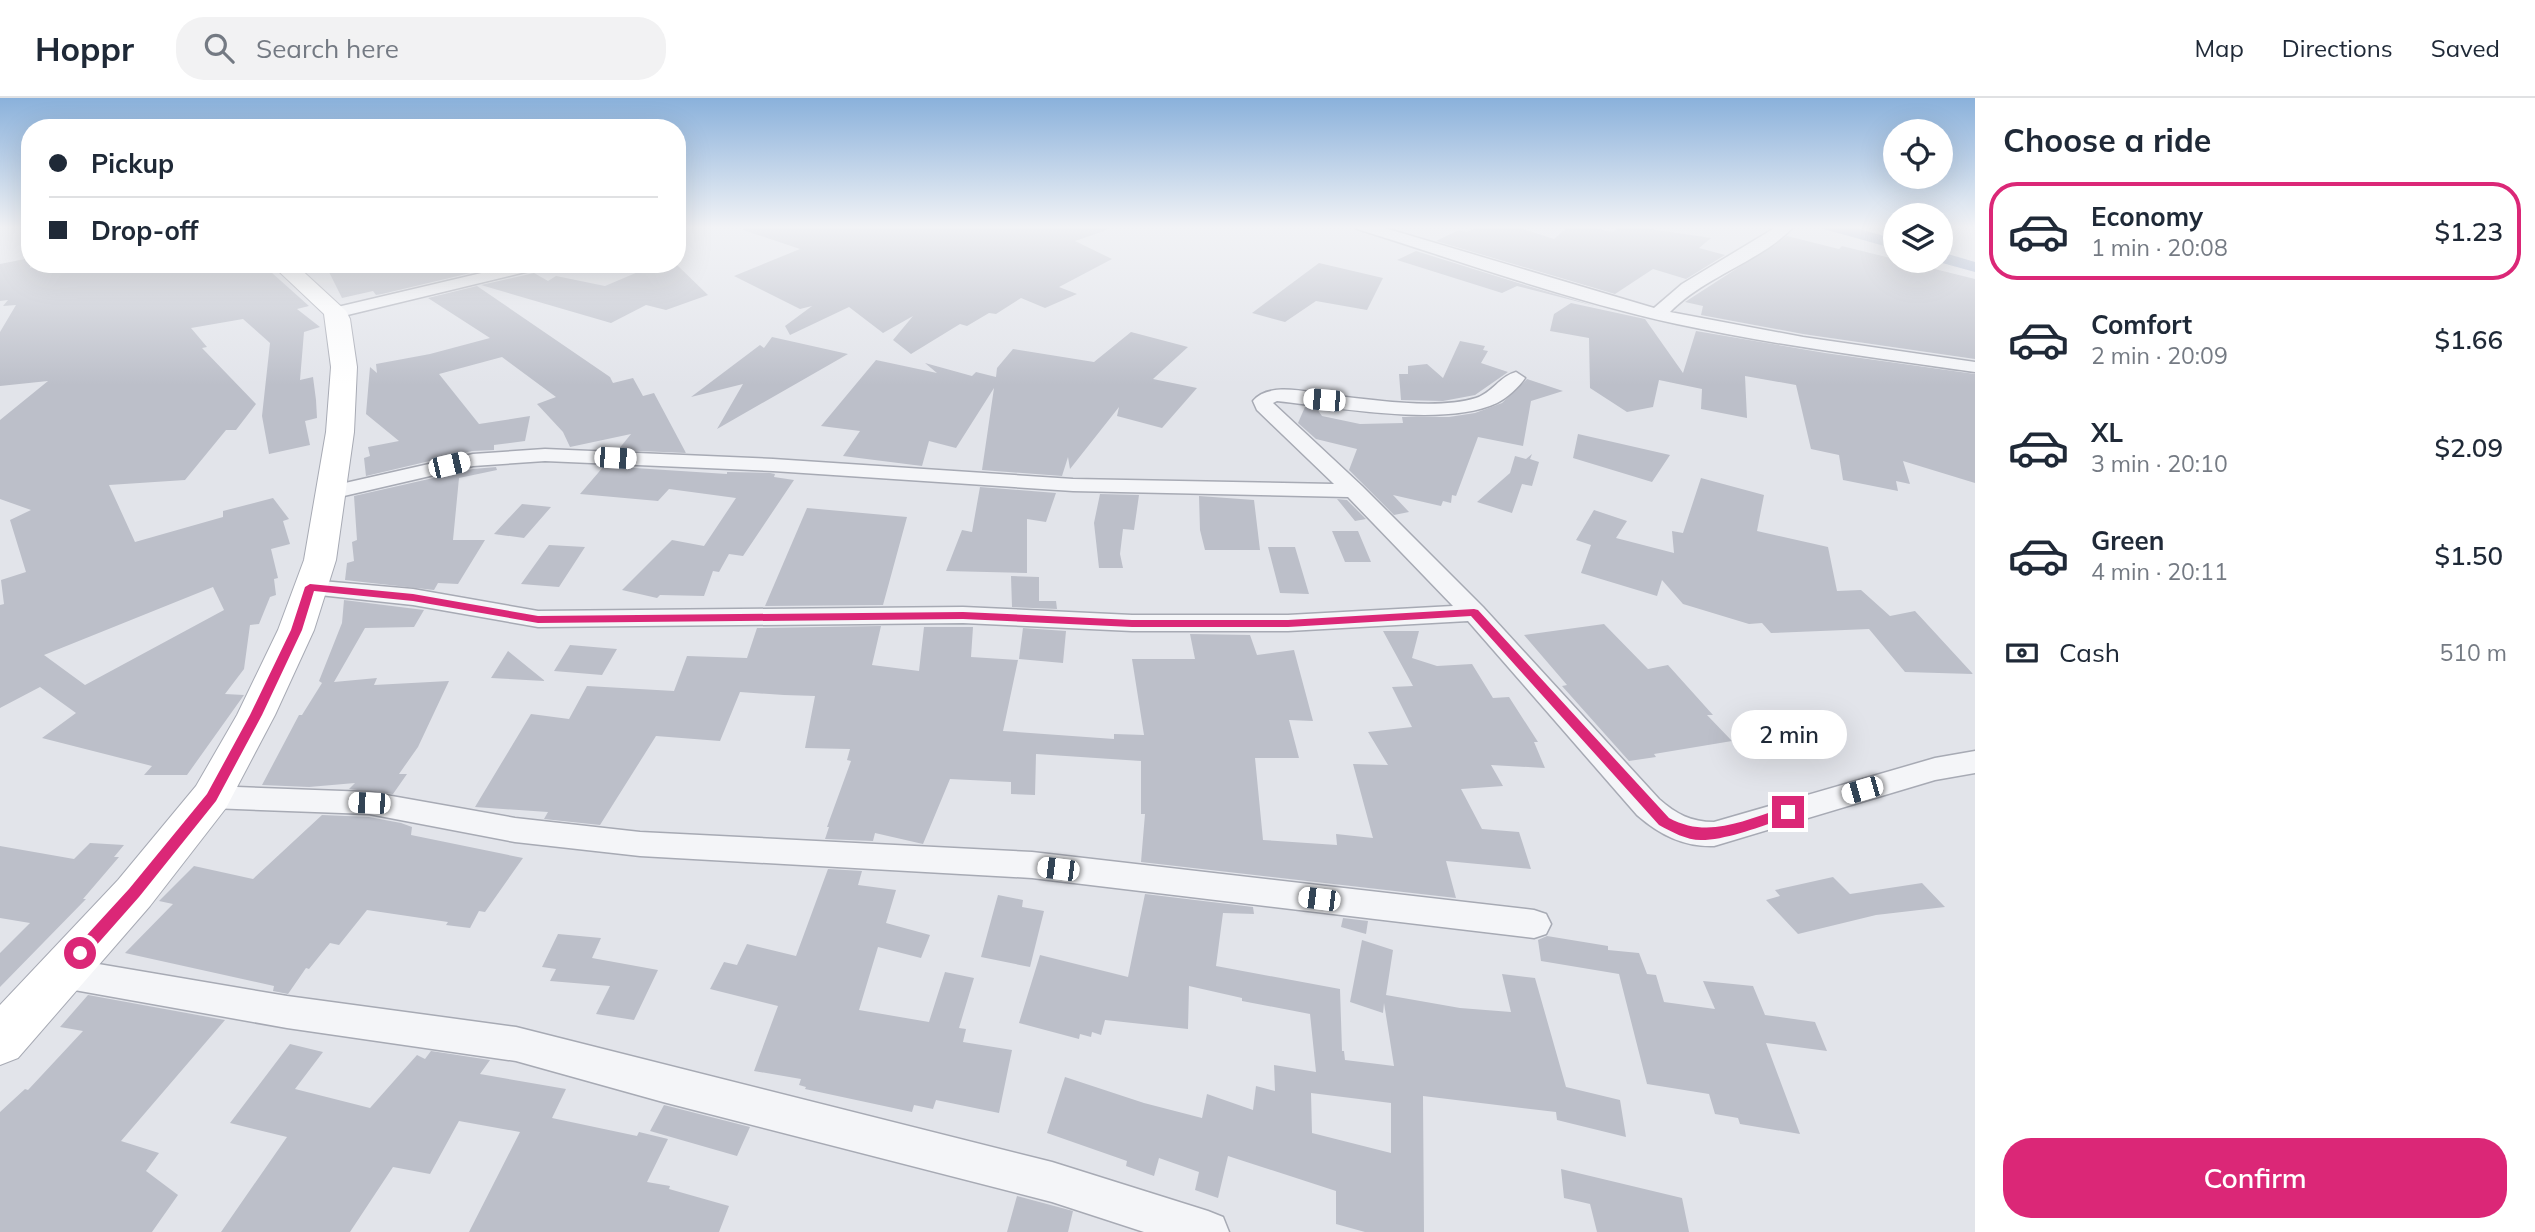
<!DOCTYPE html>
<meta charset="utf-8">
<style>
body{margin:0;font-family:Mulish,sans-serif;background:#f2f2f3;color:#1f2937;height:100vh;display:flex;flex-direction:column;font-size:26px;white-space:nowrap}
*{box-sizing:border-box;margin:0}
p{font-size:23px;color:#747a83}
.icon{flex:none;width:38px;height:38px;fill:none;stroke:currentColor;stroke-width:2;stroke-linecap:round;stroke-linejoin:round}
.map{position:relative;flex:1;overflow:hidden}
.panel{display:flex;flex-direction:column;background:#fff;width:560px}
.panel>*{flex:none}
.guide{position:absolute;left:21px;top:21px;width:665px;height:154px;border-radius:28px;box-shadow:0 7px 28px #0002;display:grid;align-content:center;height:154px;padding:0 28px;background:#fff}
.tools{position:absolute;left:1883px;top:21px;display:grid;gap:14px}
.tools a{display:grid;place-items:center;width:70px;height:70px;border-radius:50%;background:#fff;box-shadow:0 7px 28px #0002;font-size:35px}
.end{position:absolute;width:32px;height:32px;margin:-16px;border:9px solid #db2777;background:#fff;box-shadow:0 0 0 4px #fff}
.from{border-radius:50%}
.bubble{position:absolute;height:49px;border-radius:24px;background:#fff;box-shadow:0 7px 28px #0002;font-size:23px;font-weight:600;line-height:49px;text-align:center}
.car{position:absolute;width:21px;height:42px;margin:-21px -10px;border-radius:9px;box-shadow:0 0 5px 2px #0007;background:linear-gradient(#fff 24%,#345 0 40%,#fff 0 76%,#345 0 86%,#fff 0)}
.guide b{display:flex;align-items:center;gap:24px;height:66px;font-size:26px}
.guide b+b{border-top:2px solid #e0e1e3}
.guide i{width:18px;height:18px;background:#1f2937}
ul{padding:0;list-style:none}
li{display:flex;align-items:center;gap:21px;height:98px;margin:0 14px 10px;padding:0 14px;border:4px solid transparent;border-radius:28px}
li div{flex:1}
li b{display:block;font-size:26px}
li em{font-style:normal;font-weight:600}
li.current{border-color:#db2777}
li>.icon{width:63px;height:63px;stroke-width:1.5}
h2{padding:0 28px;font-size:32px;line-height:84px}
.pay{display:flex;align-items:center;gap:18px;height:77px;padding:0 28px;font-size:26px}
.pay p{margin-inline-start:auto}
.primary-button{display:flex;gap:14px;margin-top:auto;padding:14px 28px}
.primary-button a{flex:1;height:80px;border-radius:28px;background:#db2777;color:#fff;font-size:28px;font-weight:600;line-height:80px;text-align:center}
header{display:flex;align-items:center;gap:42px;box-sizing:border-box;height:98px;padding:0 35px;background:#fff;border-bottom:2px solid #e0e1e3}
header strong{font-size:33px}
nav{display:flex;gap:38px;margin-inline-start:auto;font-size:24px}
.search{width:490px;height:63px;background:#f2f2f3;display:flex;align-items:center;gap:18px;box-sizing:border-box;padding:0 24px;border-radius:28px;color:#747a83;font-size:26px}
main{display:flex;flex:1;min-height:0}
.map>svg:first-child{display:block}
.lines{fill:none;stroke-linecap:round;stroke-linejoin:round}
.canal{fill:#9eadc8;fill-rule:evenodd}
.building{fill:#bcbfc9;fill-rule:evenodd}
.street-casing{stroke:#a7aab4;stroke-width:3}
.secondary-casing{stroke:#a7aab4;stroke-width:2}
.street{fill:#f4f5f8;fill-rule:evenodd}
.secondary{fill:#fff;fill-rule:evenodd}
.route{fill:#db2777}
</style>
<header>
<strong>Hoppr</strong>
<div class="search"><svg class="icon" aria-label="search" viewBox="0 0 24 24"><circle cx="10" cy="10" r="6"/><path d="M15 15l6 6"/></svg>Search here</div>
<nav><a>Map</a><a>Directions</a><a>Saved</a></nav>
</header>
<main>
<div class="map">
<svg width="1975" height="1134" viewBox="0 0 1975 1134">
<rect width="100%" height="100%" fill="#e2e4ea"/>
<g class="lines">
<!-- canal -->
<path class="canal" d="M 1822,128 L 1849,128 L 1895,141 L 1895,151 L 1824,131 Z
M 1941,154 L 1975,164 L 1975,174 L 1935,163 L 1941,163 Z"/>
</g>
<!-- building -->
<path class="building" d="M 744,128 L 1106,128 L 1107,132 L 1075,143 L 1112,161 L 1059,189 L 1077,196 L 1045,210 L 1021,200 L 996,216 L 989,215 L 967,228 L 960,226 L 911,256 L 893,242 L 913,218 L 883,235 L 849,209 L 790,237 L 785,228 L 812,208 L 800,211 L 734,178 L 800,151 L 743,132 Z
M 1479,128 L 1514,128 L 1554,141 L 1569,128 L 1586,128 L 1612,134 L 1622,128 L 1631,128 L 1711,140 L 1699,150 L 1725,157 L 1686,181 L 1653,171 L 1615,196 L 1436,143 L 1459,132 L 1467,134 Z
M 1787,138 L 1839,151 L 1842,148 L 1975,181 L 1975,261 L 1803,236 L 1701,217 L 1703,208 L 1685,204 Z
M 1416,153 L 1515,184 L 1595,208 L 1517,188 L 1502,195 L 1397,162 Z
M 30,160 L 30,170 L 49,166 L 262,166 L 309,208 L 297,211 L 320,229 L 304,234 L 300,282 L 313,279 L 316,302 L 317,320 L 305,323 L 310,347 L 269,356 L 262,318 L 270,245 L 243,221 L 191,230 L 207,249 L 202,250 L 256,306 L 236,332 L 226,332 L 185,382 L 109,387 L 135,444 L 223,419 L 223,413 L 273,400 L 289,421 L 283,423 L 290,446 L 271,451 L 278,480 L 274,481 L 276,497 L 270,499 L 259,526 L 250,527 L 244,571 L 225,596 L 244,597 L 187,677 L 144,677 L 152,668 L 42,640 L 76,615 L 40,589 L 0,610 L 0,507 L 4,506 L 1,482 L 26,474 L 10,422 L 31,412 L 0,401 L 0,322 L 48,283 L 0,288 L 0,234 L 16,207 L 3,208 L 8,202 L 0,203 L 0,166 ZM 213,489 L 224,512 L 85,587 L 44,557 Z
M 1319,165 L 1383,180 L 1367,212 L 1316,203 L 1285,224 L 1252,215 Z
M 325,166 L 508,166 L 382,196 L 376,197 L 373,193 L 342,200 Z
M 657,166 L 667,169 L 677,167 L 708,197 L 666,212 L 646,207 L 611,225 L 481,187 L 534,175 L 548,183 L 556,178 L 605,188 Z
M 477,188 L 610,279 L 613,285 L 633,280 L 643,298 L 654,295 L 686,355 L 618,352 L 631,336 L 570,349 L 563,334 L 537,306 L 556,299 L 502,259 L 439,276 L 479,326 L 530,318 L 525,343 L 494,347 L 494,352 L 472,353 L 366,378 L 364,360 L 370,358 L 368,349 L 399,343 L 366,316 L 370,269 L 377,275 L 376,266 L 430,256 L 490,240 L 428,200 Z
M 1571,205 L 1645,221 L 1683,275 L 1696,233 L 1825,255 L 1975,276 L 1975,385 L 1903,363 L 1910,386 L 1896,383 L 1898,393 L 1843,382 L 1839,357 L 1811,351 L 1796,287 L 1745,278 L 1747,320 L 1701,311 L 1702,291 L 1659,282 L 1653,309 L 1627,314 L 1590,290 L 1589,240 L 1550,233 L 1554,216 Z
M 1131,234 L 1188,249 L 1153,281 L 1197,290 L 1162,330 L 1117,318 L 1119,309 L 1070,371 L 1068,359 L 1062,378 L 982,372 L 994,290 L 956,350 L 929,343 L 922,368 L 843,358 L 860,333 L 821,328 L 876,262 L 937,275 L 925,265 L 972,278 L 976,274 L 996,279 L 997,270 L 1013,251 L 1094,264 Z
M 772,239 L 848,256 L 717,331 L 743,286 L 691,299 L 760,247 L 764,250 Z
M 1460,243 L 1485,248 L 1483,252 L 1488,253 L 1481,265 L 1508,274 L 1475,297 L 1443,303 L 1401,302 L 1399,276 L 1408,276 L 1408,268 L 1427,266 L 1443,280 Z
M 1527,281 L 1563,293 L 1531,303 L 1523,348 L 1478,339 L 1456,398 L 1452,397 L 1451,405 L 1443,403 L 1441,408 L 1393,397 L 1409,414 L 1394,417 L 1349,372 L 1357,351 L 1316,341 L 1298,325 L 1305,309 L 1317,311 L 1322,318 L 1360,326 L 1403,325 L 1402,319 L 1449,319 L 1475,315 L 1502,305 Z
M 1578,336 L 1670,357 L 1652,384 L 1573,360 Z
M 1532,356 L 1530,361 L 1539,364 L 1532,388 L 1522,386 L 1512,415 L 1477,404 L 1510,375 L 1515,358 L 1526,361 Z
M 604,368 L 727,376 L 727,374 L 770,375 L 775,376 L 774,379 L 794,382 L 743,458 L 729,456 L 719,474 L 713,473 L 704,498 L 660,497 L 657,500 L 622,492 L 672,442 L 704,448 L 736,400 L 669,391 L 658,403 L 580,396 Z
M 496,369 L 497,372 L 459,380 L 453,442 L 485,442 L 458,486 L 438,485 L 434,492 L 345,482 L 347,465 L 354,463 L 352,444 L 357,442 L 354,398 L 473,371 Z
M 1701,380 L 1764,397 L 1757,433 L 1828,449 L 1837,493 L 1861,492 L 1890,518 L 1915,513 L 1973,576 L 1905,574 L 1869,531 L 1771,535 L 1762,525 L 1749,526 L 1683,506 L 1662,482 L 1657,498 L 1581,475 L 1591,447 L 1576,442 L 1594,412 L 1627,423 L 1616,440 L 1674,455 L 1672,433 L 1683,435 Z
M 980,389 L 1056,395 L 1046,424 L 1027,421 L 1027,475 L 946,473 L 962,432 L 972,434 Z
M 1100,396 L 1139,397 L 1134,432 L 1123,431 L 1120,456 L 1123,470 L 1099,470 L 1094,425 Z
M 1199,398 L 1254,402 L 1260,452 L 1205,452 L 1200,432 Z
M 1337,401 L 1347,402 L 1366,421 L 1355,423 Z
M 522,406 L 551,409 L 524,440 L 494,436 Z
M 807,410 L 907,419 L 883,507 L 765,508 Z
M 1332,433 L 1358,433 L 1371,464 L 1345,464 Z
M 549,447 L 585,449 L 559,489 L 521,486 Z
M 1268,449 L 1295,449 L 1309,496 L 1280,495 Z
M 1011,478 L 1039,479 L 1039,503 L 1056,503 L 1057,511 L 1012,509 Z
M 344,502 L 424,512 L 414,529 L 365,530 L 334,584 L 377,580 L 374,587 L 449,583 L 418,649 L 399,676 L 407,676 L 393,696 L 349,691 L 355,685 L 309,689 L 262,687 L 299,617 L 302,617 L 322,585 L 319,583 L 342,525 Z
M 1604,526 L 1648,571 L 1668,567 L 1713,617 L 1707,617 L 1732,643 L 1654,656 L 1656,659 L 1629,663 L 1562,588 L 1567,587 L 1524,537 Z
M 881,528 L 872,567 L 919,573 L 924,529 L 973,529 L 971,559 L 1018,562 L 1003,633 L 1114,641 L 1114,636 L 1144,637 L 1132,561 L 1195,561 L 1190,536 L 1250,537 L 1257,557 L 1294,552 L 1313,623 L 1289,622 L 1299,660 L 1255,660 L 1263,742 L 1337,747 L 1336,736 L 1373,740 L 1353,666 L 1388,667 L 1368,634 L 1412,629 L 1392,589 L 1413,588 L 1383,533 L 1419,533 L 1412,560 L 1437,568 L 1472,566 L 1493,600 L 1509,599 L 1538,644 L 1534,644 L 1545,670 L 1491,667 L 1503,688 L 1461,691 L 1482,731 L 1519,734 L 1531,771 L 1446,763 L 1456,800 L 1141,764 L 1145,716 L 1141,716 L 1141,663 L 1036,656 L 1035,697 L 1011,696 L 1011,684 L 950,681 L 923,746 L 875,735 L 873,743 L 825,741 L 829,729 L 827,729 L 851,663 L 847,662 L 850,651 L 805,650 L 815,598 L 784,597 L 740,594 L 720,643 L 656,638 L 600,727 L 544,721 L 548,714 L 475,709 L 531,616 L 569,621 L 587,588 L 674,593 L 687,558 L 747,560 L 757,530 Z
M 1023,530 L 1066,533 L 1063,565 L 1019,561 Z
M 570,547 L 617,551 L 602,577 L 554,573 Z
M 508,553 L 545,583 L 491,580 Z
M 322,717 L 369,719 L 401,725 L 412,729 L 411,737 L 523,760 L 485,814 L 479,813 L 470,830 L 446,827 L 448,824 L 367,812 L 339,847 L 330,845 L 309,871 L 306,870 L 288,896 L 273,893 L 274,888 L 125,855 L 173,806 L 159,803 L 194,768 L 253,781 Z
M 90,745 L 124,747 L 114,759 L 119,759 L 83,801 L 86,801 L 0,889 L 0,855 L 30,825 L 0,820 L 0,748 L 74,761 Z
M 828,771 L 862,773 L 858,787 L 896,792 L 886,825 L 930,837 L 921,860 L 878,849 L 859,912 L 929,924 L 945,874 L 974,880 L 959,930 L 966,931 L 963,944 L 1012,952 L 999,1015 L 936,1002 L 933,1011 L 914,1007 L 912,1014 L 805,991 L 806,989 L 799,987 L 801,981 L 754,973 L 778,908 L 710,891 L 724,864 L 737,867 L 747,846 L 796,858 Z
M 1833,779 L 1850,796 L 1922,785 L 1945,809 L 1876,817 L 1798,836 L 1766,802 L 1780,798 L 1775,792 Z
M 1145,796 L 1253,809 L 1254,816 L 1223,815 L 1216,868 L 1340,891 L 1342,953 L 1344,953 L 1345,962 L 1394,968 L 1384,905 L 1383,915 L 1350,904 L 1362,842 L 1393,852 L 1386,897 L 1460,910 L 1511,914 L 1502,876 L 1535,880 L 1566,989 L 1620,1002 L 1626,1039 L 1557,1022 L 1556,1014 L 1423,998 L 1424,1134 L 1365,1134 L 1336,1126 L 1336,1093 L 1228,1058 L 1218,1100 L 1195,1092 L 1199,1074 L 1159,1060 L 1154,1078 L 1126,1068 L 1127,1063 L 1047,1035 L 1065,979 L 1144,1005 L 1202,1020 L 1207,996 L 1253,1012 L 1256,988 L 1275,993 L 1274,967 L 1316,974 L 1310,916 L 1242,903 L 1242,900 L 1189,888 L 1188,931 L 1105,922 L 1101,937 L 1092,934 L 1091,939 L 1080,936 L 1079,941 L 1019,925 L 1040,857 L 1128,879 ZM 1311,995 L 1391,1005 L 1391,1055 L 1312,1035 Z
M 998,797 L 1023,802 L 1022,809 L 1044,813 L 1030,869 L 981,859 Z
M 1343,820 L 1368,823 L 1366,836 L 1341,829 Z
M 558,836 L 601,840 L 592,860 L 658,872 L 634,922 L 596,916 L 610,888 L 550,883 L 556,871 L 542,869 Z
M 1547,838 L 1608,848 L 1608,852 L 1639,855 L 1647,876 L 1656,877 L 1664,904 L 1715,911 L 1703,883 L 1753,888 L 1765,917 L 1815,924 L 1827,953 L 1766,945 L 1800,1036 L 1740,1026 L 1738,1020 L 1715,1016 L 1709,996 L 1647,986 L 1619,876 L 1541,863 L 1538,842 Z
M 88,897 L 225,922 L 121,1043 L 159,1055 L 146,1073 L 178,1097 L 152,1134 L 0,1134 L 0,1014 L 25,991 L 28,992 L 83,933 L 60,929 Z
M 290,946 L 323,954 L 295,991 L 370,1010 L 417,957 L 425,961 L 431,953 L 490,962 L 480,976 L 566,991 L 552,1020 L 637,1038 L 639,1034 L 668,1041 L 647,1084 L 670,1088 L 669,1091 L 729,1108 L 719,1134 L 469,1134 L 520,1034 L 459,1023 L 430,1076 L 393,1069 L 350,1134 L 221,1134 L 287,1039 L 230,1025 Z
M 664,1007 L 750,1029 L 737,1058 L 650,1033 Z
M 1561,1071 L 1682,1100 L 1689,1134 L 1597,1134 L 1590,1106 L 1564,1100 Z
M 1017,1098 L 1073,1113 L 1068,1134 L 1007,1134 Z"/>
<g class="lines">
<defs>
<path id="street" d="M 1355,128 L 1378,128 L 1654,210 L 1682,186 L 1778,128 L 1794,128 C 1764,162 1705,178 1670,214 L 1803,239 L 1975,264 L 1975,274 C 1875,260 1775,247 1677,226 C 1568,202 1463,164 1357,131 Z
M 520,166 L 548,166 L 546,169 L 335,220 L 327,215 L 329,211 Z
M 1516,274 L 1525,280 C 1519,289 1507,300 1497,305 C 1445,330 1334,309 1277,303 L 1273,305 L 1362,388 L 1483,509 L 1659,701 C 1676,716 1691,724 1714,724 L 1935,660 L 1975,653 L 1975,675 L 1935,682 L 1714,748 C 1684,749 1660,737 1637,717 L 1468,523 L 1288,533 L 1132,533 L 963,525 L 538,529 L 413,507 L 310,496 L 301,494 L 298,489 L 301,484 L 310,482 L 413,491 L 538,513 L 963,509 L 1132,517 L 1288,517 L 1453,508 L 1348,399 L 1073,393 L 773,373 L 545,363 L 473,368 L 331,401 L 323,400 L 320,395 L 323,390 L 473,356 L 545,351 L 773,361 L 1073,381 L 1334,386 L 1257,312 L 1253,303 C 1270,282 1313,296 1336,298 C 1376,302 1437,312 1476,300 C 1492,295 1500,278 1516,274 Z
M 211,688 L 369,694 L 515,720 L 640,734 L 1032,754 L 1534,812 L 1546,816 L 1551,826 L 1546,836 L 1534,840 L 1032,780 L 640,758 L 515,744 L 369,716 L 211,710 L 200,707 L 196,699 L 200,691 Z
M 63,860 L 287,898 L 516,929 L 1052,1064 L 1208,1113 L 1223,1119 L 1229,1134 L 1144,1134 L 1052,1104 L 663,1004 L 516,963 L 287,930 L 63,890 L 51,886 L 46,875 L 51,864 Z"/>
<path id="secondary" d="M 271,166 L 295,166 L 346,213 L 350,221 L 357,269 L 354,334 L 336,462 L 314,532 L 275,617 L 226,710 L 150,808 L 18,960 L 0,967 L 0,907 L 118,782 L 196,688 L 237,617 L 278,532 L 304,462 L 326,334 L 331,269 L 324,216 Z"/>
</defs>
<!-- street casing -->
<use href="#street" class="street-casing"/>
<!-- secondary casing -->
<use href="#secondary" class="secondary-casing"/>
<!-- street -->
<use href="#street" class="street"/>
<!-- secondary -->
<use href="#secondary" class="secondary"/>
</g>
<!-- sky -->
<linearGradient id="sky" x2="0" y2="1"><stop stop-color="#8ab1db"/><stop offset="0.45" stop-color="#f2f3f6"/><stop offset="1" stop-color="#f2f3f6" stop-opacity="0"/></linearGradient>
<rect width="1975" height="287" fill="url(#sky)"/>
<!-- route -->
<path class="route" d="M 310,486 L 413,496 L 538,518 L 963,514 L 1132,522 L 1288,522 L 1474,511 L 1478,512 L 1669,720 C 1710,742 1745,721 1788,709 L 1794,714 L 1792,718 C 1766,726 1728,742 1701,742 C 1686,742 1672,734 1659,727 L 1471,518 L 1288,529 L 1132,529 L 963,521 L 538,525 L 413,503 L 314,493 L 302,532 L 262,617 L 216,703 L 139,799 L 86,859 L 75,859 L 73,855 L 75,850 L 129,791 L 207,696 L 250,617 L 291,532 L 305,489 Z"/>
</svg>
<div class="tools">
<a><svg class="icon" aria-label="locate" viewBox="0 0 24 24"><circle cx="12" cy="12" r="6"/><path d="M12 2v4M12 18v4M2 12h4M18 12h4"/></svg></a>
<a><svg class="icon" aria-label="layers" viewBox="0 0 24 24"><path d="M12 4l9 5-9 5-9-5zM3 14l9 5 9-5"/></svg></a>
</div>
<i class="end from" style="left:80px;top:855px"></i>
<i class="end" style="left:1788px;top:714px"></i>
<div class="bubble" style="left:1731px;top:612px;width:116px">2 min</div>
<i class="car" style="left:1324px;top:302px;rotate:275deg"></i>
<i class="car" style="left:615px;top:360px;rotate:93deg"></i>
<i class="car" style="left:449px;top:367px;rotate:77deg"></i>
<i class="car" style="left:1862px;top:692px;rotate:254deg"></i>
<i class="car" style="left:369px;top:705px;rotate:272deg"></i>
<i class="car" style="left:1058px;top:771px;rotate:277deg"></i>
<i class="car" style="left:1319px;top:801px;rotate:277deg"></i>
<div class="guide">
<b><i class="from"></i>Pickup</b>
<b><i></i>Drop-off</b>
</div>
</div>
<section class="panel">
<h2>Choose a ride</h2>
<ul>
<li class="current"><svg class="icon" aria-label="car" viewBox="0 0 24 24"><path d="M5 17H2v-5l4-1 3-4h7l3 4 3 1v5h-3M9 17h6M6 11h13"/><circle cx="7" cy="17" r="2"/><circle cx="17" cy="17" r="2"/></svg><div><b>Economy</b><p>1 min · 20:08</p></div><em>$1.23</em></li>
<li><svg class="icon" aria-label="car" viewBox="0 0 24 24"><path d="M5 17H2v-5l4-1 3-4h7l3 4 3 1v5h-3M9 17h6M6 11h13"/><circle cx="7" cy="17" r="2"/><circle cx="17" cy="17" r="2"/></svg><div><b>Comfort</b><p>2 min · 20:09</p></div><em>$1.66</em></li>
<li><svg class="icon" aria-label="car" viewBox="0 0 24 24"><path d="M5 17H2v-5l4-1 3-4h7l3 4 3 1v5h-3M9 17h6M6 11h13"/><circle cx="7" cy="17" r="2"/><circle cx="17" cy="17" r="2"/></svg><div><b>XL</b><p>3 min · 20:10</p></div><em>$2.09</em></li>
<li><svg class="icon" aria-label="car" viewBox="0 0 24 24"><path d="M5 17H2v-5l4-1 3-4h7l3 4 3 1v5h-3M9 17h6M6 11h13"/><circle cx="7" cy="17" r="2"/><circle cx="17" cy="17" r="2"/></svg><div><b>Green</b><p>4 min · 20:11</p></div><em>$1.50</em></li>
</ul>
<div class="pay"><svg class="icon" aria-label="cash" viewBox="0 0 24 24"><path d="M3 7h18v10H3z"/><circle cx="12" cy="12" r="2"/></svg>Cash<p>510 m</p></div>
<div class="primary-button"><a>Confirm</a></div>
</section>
</main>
